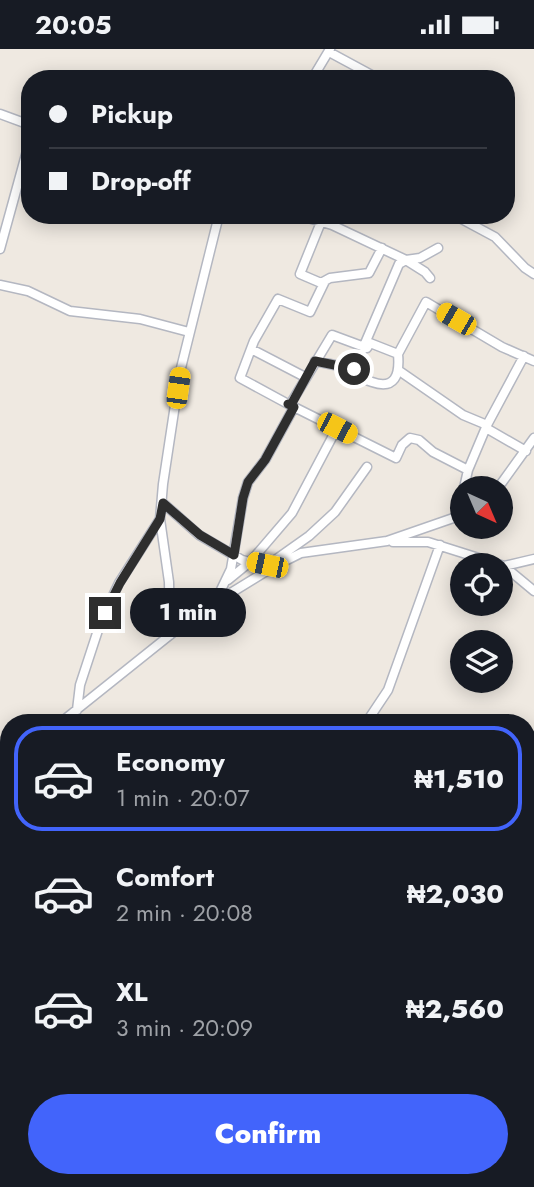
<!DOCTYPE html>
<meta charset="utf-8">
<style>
body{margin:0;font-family:Jost,sans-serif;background:#242831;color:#f1f3f6;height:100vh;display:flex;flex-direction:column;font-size:26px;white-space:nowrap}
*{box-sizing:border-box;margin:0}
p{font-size:23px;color:#9ea1a6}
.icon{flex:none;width:38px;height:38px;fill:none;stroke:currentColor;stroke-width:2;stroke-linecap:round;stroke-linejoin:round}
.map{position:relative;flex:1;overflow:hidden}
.panel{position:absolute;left:0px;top:665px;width:536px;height:474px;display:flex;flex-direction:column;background:#171b24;border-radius:28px 28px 0 0;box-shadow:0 4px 18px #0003}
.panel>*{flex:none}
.banner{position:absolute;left:21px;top:21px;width:494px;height:154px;border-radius:28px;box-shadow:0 4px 18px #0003;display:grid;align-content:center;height:154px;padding:0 28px;background:#171b24}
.needle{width:46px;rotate:136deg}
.fabs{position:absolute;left:450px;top:427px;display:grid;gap:14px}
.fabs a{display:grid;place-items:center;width:63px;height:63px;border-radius:50%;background:#171b24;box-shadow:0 4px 18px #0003;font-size:35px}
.end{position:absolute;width:32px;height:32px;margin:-16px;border:9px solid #2e2e2e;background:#fff;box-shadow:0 0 0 4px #fff}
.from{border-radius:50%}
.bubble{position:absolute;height:49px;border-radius:24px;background:#171b24;box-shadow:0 4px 18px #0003;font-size:23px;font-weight:800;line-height:49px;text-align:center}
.car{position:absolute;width:21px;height:42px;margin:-21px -10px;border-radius:9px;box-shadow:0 0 5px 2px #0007;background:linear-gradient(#f5c518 24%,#345 0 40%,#f5c518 0 76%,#345 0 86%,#f5c518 0)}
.banner b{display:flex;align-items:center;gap:24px;height:66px;font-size:26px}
.banner b+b{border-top:2px solid #363941}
.banner i{width:18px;height:18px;background:#f1f3f6}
ul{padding:12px 0 0;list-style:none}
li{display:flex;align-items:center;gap:21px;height:105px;margin:0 14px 10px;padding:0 14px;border:4px solid transparent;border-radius:28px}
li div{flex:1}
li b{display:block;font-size:26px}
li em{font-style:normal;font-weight:800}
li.selected{border-color:#4264fb}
li>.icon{width:63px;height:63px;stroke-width:1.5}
.button{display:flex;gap:14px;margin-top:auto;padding:14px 28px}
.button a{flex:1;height:80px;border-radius:42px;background:#4264fb;color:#fff;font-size:28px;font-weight:800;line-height:80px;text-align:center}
.status{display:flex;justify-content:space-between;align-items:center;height:49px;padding:0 35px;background:#171b24;direction:ltr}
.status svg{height:19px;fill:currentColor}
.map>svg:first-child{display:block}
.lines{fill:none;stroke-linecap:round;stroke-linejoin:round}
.street-casing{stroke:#b4b7c1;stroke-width:11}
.street{stroke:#fff;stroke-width:8}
.route{stroke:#2e2e2e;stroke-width:9}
</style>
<div class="status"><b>20:05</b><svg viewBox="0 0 49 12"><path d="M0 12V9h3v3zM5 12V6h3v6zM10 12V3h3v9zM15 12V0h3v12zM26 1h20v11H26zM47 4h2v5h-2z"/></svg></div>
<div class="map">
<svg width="534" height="1138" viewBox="0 0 534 1138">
<rect width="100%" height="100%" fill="#efe9e1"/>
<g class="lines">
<defs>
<path id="street" d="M 329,3 L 379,30
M 312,30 L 330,0
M 0,65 L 30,76
M 298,166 L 332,176 L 406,211 L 420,209 L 438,199
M 454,166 L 495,188 L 525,219 L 534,225
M 321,173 L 300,225 L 321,234 L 330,229 L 369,224 L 382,199
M 0,200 L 30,91
M 325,232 L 310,263 L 278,250 L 254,292 L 240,329 L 288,355 L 291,354 L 332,286 L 367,299 L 370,294 L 398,305 L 426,253 L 502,298 L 534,312
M 0,236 L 28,242 L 70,262 L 140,270 L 189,283
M 251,300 L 305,328
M 398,305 C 400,326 395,341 372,333 C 363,330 359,328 354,320 L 399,215 L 406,211 L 425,223 L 430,229
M 315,312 L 354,320
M 398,321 L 463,366 L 487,376 L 468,421
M 288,355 L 396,409 L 402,396 L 410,389 L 419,391 L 433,403 L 468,421 L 464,439
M 487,376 L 524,307
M 486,379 L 526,402
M 498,439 L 534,389
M 163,454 L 199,486 L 242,511 L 273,518
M 458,467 L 462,450
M 160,470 L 169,533 L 170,586
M 393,493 L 428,493 L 504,517 L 534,542
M 268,516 L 309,487 L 335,463 L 367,418
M 504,517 L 534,510
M 228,531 L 250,513 L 292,464 L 337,379
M 221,548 L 219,545 L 231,520 L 243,449 L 248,433 L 265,411 L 294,358
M 77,661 L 80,636 L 101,572 L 119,534 L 160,470 L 163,435 L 180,323 L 219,166
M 60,674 L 195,566 L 273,518 L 301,504 L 387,492 L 462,466
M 366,674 L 388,641 L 440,496
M 0,727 L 9,719"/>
</defs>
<!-- street casing -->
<use href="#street" class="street-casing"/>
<!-- street -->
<use href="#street" class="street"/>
</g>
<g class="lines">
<!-- route -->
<path class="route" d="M 105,564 L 120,534 L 160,470 L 163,454 L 200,486 L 234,506 L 243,449 L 248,433 L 265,411 L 294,358 L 288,355 L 292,354 L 315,312 L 354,320"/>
</g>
</svg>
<div class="fabs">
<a><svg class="needle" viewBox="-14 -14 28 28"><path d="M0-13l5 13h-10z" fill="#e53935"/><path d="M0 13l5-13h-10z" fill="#9ea1a6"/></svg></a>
<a><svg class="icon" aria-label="locate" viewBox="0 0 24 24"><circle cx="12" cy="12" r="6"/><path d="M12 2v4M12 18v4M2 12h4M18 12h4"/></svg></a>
<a><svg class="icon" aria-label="layers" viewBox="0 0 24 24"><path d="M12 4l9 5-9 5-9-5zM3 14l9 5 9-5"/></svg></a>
</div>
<i class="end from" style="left:354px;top:320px"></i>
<i class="end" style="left:105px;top:564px"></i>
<div class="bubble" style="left:130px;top:539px;width:116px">1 min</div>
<i class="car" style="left:456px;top:270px;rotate:300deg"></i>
<i class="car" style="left:178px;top:339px;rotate:8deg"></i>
<i class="car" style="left:337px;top:379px;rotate:117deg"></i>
<i class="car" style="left:267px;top:516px;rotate:282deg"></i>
<div class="banner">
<b><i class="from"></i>Pickup</b>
<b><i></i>Drop-off</b>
</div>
<section class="panel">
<ul>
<li class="selected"><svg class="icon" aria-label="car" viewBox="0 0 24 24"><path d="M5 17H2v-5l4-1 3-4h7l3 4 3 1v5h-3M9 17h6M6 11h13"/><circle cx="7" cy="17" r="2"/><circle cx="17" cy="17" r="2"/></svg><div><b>Economy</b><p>1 min · 20:07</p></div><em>₦1,510</em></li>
<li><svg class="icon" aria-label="car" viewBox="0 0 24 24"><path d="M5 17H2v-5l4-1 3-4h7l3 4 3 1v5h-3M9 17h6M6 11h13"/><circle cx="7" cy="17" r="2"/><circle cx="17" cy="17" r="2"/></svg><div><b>Comfort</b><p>2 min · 20:08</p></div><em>₦2,030</em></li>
<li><svg class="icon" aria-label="car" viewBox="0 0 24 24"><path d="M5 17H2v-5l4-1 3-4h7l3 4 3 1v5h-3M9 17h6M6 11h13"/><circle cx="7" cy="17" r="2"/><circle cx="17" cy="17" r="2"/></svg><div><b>XL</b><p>3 min · 20:09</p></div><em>₦2,560</em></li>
</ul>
<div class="button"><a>Confirm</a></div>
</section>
</div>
